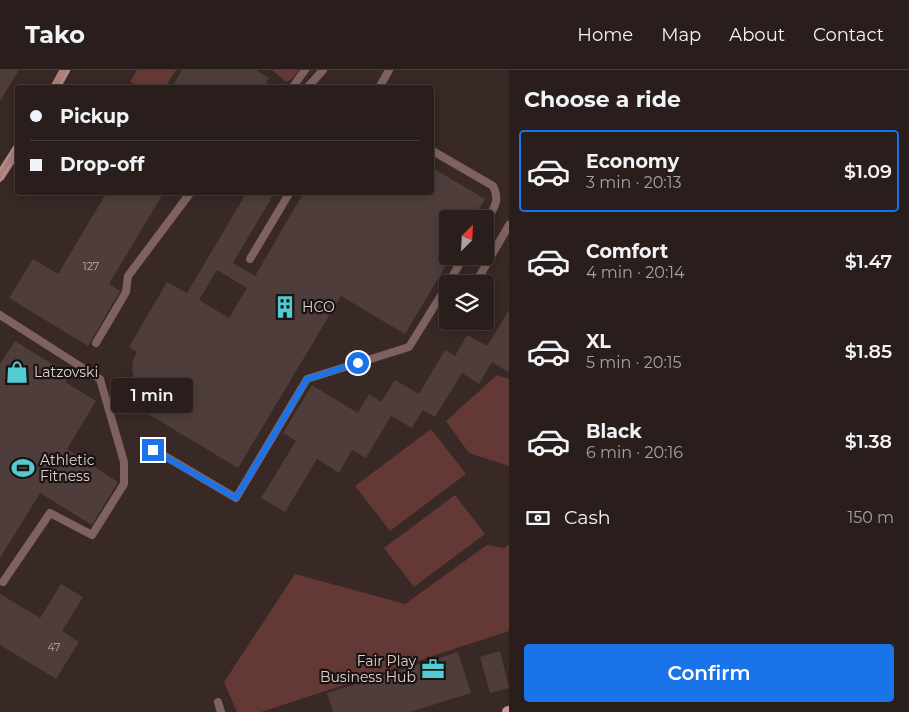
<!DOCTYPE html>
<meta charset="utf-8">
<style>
body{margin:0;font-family:Montserrat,sans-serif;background:#362b29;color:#f1f3f6;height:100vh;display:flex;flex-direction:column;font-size:19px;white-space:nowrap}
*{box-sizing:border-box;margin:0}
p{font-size:16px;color:#a5a2a3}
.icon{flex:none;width:28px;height:28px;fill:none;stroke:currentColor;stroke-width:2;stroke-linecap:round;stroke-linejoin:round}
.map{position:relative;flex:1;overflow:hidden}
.details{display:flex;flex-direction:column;background:#2a1e1c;width:400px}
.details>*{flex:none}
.guide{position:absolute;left:15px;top:15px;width:419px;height:110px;border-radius:5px;box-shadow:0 2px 12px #0003,0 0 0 1px #463c3b;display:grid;align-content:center;height:110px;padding:0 15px;background:#2a1e1c}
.needle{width:32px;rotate:24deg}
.tools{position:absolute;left:439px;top:140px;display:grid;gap:10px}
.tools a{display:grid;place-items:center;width:55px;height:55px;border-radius:5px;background:#2a1e1c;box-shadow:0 2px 12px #0003,0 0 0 1px #463c3b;font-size:25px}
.end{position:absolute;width:22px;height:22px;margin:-11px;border:6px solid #1a73e8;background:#fff;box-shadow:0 0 0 2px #fff}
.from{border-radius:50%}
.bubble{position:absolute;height:35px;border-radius:5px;background:#2a1e1c;box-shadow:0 2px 12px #0003,0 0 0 1px #463c3b;font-size:16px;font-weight:600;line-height:35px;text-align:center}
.guide b{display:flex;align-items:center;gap:18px;height:48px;font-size:19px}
.guide b+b{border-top:1px solid #463c3b}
.guide i{width:12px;height:12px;background:#f1f3f6}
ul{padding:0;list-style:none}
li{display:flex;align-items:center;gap:15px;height:82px;margin:0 10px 8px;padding:0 5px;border:2px solid transparent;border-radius:5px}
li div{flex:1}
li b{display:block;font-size:19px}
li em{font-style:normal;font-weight:600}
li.current{border-color:#1a73e8}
li>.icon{width:45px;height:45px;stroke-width:1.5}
h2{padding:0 15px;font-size:22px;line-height:60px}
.pay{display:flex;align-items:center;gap:12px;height:55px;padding:0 15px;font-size:19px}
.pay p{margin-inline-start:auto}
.primary-button{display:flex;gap:10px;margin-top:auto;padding:10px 15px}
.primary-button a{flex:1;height:58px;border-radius:5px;background:#1a73e8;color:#fff;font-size:20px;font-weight:600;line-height:58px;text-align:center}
header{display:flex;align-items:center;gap:30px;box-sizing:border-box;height:70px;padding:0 25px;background:#2a1e1c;border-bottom:1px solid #463c3b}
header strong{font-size:24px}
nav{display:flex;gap:28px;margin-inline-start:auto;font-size:18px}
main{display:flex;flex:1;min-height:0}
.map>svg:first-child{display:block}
.green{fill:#643935}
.building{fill:#4e3d3b;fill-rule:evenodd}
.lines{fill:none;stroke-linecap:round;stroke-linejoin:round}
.lane{stroke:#7f625f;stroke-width:8}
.secondary{stroke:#ac7f7a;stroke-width:10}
.primary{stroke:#cf968f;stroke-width:12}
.tram{stroke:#b0a4a2;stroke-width:1}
.route{stroke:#1a73e8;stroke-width:6}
.labels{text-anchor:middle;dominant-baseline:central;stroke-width:4.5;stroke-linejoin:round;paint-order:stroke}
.number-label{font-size:11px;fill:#baaeac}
.poi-label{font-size:14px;fill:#ded3d2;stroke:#1b1312;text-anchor:start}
</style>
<header>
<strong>Tako</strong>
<nav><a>Home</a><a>Map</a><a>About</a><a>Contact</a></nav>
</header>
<main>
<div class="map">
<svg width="509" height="642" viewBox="0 0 509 642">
<rect width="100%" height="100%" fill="#382826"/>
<!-- green -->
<path class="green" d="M 137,0 L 176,0 L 165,18 L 139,17 L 130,12 Z
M 272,0 L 299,0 L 292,9 L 286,12 Z
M 497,305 L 509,309 L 509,396 L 469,383 L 446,351 Z
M 431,359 L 466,404 L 390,461 L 355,416 Z
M 455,425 L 485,464 L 414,517 L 384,478 Z
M 487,475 L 504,478 L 509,475 L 509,561 L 261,642 L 237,642 L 224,612 L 295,504 L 405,534 Z"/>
<!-- building -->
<path class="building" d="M 0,0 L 19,0 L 0,31 Z
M 182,0 L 256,0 L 269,8 L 263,18 L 171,18 Z
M 431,97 L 485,129 L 473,149 L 448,149 L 448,192 L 405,264 L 341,226 L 238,398 L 143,341 L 152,327 L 139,316 L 134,308 L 132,299 L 133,290 L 137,282 L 129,277 L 167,212 L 187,223 L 247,122 L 275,122 L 233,193 L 255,206 L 304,122 L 431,122 ZM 217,200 L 247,218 L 229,248 L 199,230 Z
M 107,122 L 164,122 L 109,214 L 120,221 L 88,276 L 9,228 L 33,189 L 58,204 Z
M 509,240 L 509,302 L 492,292 L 479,314 L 462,303 L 435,347 L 423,340 L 412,358 L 391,346 L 366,388 L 352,380 L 339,403 L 317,389 L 285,442 L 261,428 L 296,371 L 283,363 L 312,315 L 358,343 L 369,324 L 381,332 L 395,310 L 419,324 L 445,280 L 455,286 L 467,265 L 487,276 Z
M 15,271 L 70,305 L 65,312 L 96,331 L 67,379 L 118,412 L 92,455 L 40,423 L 0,488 L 0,294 Z
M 61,514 L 83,527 L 62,561 L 79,572 L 56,609 L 0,575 L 0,524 L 40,548 Z
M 500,581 L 509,618 L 490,623 L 480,587 Z
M 458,582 L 471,623 L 410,642 L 333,642 L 327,623 Z"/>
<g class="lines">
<!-- lane -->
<path class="lane" d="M 292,18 L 305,0
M 307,18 L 323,0
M 379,18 L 389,0
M 431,80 L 493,116 C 501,132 493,139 485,153
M 250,189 L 290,122
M 448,214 L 464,186
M 475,214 L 509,155
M 0,245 L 100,309 L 124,392 L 124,414 L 92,465 L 50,443 L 3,512
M 96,273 L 126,222 L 128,206 L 191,122
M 153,379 L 236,428 L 307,309 L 409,277 L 448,214
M 218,632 L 221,642"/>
<!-- secondary -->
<path class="secondary" d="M 55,18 L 65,0
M 0,106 L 18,78"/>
<!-- primary -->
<path class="primary" d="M 508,642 L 509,642"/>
<!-- tram -->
<path class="tram" d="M 58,18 L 69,0
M 0,100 L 18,71
M 0,112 L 10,95"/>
</g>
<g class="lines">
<!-- route -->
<path class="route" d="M 153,380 L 236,428 L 307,309 L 358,293"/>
</g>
<!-- icons -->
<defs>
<symbol id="building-bare" viewBox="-9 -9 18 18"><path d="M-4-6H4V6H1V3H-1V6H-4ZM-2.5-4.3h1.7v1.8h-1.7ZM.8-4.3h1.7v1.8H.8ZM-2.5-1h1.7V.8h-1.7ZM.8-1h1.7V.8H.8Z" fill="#51ccd2" stroke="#1b1312" stroke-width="2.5" paint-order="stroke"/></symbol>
<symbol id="shop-bare" viewBox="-9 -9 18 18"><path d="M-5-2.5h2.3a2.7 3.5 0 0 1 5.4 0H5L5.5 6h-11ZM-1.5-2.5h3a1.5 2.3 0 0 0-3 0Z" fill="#51ccd2" stroke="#1b1312" stroke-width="2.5" paint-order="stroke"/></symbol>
<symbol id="stadium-bare" viewBox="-9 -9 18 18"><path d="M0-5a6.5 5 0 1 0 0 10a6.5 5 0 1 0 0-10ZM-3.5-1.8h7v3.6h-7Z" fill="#51ccd2" stroke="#1b1312" stroke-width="2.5" paint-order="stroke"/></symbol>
<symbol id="office-bare" viewBox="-9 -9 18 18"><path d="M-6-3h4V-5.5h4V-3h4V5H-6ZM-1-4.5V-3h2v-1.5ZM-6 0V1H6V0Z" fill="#51ccd2" stroke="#1b1312" stroke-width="2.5" paint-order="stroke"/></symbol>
</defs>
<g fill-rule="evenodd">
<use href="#building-bare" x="269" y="221" width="32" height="32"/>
<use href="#shop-bare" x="1" y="286" width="32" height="32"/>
<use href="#stadium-bare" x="7" y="382" width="32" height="32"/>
<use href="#office-bare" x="417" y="583" width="32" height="32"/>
</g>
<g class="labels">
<!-- number labels -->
<g class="number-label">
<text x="91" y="196">127</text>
<text x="54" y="577">47</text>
</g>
<!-- poi labels -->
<g class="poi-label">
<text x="302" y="237">НСО</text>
<text x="34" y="302">Latzovski</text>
<text x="40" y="390">Athletic<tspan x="40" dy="16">Fitness</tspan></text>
<text x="416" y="591" text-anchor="end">Fair Play<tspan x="416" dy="16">Business Hub</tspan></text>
</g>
</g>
</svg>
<div class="tools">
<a><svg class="needle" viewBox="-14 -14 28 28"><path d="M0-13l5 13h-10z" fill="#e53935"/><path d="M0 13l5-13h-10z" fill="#a5a2a3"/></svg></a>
<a><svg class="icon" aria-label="layers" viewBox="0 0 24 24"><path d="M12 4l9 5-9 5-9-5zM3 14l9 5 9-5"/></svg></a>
</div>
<i class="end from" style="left:358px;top:293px"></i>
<i class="end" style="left:153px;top:380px"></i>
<div class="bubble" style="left:111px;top:308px;width:82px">1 min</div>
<div class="guide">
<b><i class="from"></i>Pickup</b>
<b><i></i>Drop-off</b>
</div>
</div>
<section class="details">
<h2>Choose a ride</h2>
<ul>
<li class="current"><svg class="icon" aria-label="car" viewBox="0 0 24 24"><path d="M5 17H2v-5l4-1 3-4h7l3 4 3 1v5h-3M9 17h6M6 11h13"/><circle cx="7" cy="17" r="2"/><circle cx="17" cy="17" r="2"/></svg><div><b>Economy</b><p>3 min · 20:13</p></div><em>$1.09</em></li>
<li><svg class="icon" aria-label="car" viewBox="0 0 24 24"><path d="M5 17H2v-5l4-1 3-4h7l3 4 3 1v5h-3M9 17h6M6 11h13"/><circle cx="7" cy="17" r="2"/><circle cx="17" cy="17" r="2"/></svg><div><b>Comfort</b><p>4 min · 20:14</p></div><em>$1.47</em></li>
<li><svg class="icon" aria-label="car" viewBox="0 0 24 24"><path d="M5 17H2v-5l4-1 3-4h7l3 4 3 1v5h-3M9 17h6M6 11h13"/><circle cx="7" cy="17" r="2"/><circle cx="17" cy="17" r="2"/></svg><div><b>XL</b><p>5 min · 20:15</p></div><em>$1.85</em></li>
<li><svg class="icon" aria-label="car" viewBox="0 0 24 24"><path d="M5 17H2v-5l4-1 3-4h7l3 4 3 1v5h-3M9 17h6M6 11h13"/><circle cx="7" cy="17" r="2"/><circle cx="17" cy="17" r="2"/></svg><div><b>Black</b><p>6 min · 20:16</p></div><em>$1.38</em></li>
</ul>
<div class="pay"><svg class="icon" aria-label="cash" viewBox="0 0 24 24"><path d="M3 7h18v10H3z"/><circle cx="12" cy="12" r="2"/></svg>Cash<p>150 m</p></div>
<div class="primary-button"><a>Confirm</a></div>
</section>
</main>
